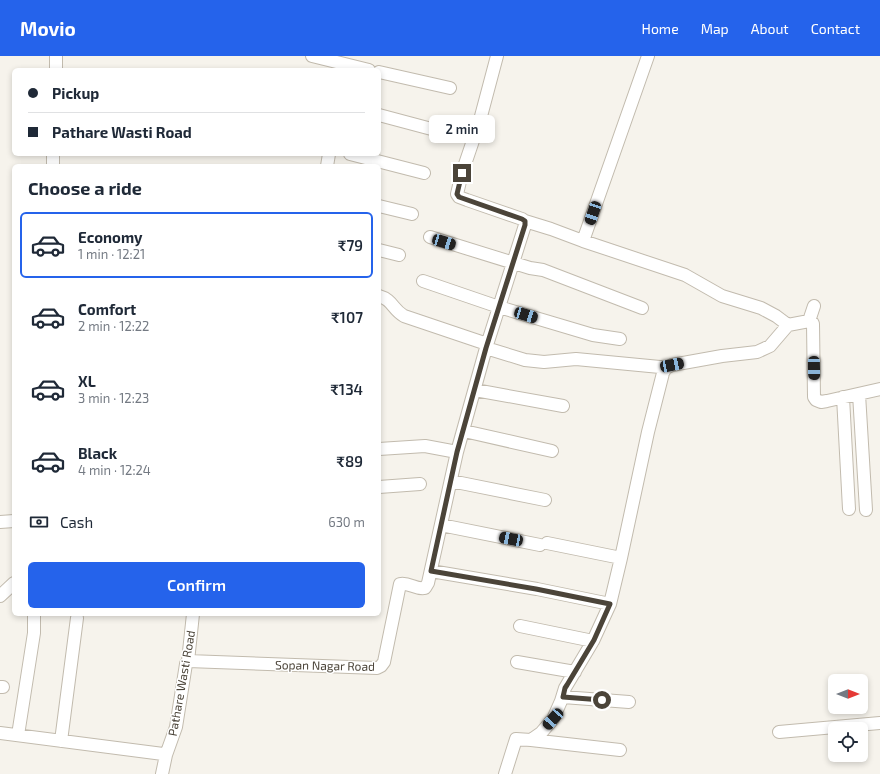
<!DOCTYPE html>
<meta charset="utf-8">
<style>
body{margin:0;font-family:"Exo 2",sans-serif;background:#f2f2f3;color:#1f2937;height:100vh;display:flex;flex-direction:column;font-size:15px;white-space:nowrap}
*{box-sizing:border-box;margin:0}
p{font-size:13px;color:#747a83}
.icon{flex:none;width:22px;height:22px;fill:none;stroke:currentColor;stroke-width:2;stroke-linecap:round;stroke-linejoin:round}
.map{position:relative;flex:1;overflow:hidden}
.drawer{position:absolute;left:12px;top:108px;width:369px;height:452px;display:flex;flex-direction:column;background:#fff;border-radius:6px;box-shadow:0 2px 6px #0003}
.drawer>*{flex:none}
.guide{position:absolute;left:12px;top:12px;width:369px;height:88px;border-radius:6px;box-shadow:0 2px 6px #0003;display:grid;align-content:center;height:88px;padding:0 16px;background:#fff}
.needle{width:26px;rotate:90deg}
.buttons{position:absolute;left:828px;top:618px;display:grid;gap:8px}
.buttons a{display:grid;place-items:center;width:40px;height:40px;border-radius:6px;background:#fff;box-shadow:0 2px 6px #0003;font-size:20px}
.end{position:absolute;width:18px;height:18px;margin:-9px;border:5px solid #4b4439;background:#fff;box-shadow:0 0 0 2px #fff}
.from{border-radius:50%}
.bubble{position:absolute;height:28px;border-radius:6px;background:#fff;box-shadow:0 2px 6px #0003;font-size:13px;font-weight:600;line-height:28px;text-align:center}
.car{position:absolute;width:12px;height:24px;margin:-12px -6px;border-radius:5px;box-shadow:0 0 3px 1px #0007;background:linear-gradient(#222 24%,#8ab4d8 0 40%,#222 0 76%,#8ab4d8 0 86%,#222 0)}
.guide b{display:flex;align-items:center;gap:14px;height:38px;font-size:15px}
.guide b+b{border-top:1px solid #e0e1e3}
.guide i{width:10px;height:10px;background:#1f2937}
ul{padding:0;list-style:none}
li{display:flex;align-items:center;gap:12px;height:66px;margin:0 8px 6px;padding:0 8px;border:2px solid transparent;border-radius:6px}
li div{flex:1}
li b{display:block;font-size:15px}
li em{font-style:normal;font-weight:600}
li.active{border-color:#2563eb}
li>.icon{width:36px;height:36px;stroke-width:1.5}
h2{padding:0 16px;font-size:18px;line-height:48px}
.pay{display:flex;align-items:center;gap:10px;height:44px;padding:0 16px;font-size:15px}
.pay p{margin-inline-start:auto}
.button{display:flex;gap:8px;margin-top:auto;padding:8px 16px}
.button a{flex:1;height:46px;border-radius:6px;background:#2563eb;color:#fff;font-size:16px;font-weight:600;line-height:46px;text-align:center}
header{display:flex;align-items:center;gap:24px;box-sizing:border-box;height:56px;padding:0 20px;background:#2563eb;color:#fff}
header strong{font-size:19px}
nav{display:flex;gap:22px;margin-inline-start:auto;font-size:14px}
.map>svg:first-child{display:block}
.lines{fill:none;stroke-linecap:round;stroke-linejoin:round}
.minor-casing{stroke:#c2bbae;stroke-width:14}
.minor{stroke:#fff;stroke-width:12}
.route{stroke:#4b4439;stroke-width:5}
.labels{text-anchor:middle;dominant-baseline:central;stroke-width:3;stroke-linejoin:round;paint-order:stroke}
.street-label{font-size:12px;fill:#4b4439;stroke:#fff}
</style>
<header>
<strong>Movio</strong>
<nav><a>Home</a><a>Map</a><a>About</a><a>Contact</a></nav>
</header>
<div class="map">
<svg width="880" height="718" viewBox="0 0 880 718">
<rect width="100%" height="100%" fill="#f6f3ec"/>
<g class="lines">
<defs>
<path id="minor" d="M 312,0 L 369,14
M 56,14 L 56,0
M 379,16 L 450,32
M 379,59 L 439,75
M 350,98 L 424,117
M 53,110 L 53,98
M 327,110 L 329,98
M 379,150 L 412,158
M 525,165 L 551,173 L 583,185 L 685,219 L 722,240 L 761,252 L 776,260 L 788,269
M 430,181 L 530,212 L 543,214 L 642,252
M 583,185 L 648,0
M 379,194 L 399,199
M 423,225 L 499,251 L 593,279 L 620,283
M 379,240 C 393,244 392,253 404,260 L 487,288
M 809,265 L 814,250
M 486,292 L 525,304 L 544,306 L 576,303 L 660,311 L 666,312
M 475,334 L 563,350
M 859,338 L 866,454
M 843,341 L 849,453
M 464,375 L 552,395
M 379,393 L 425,390 L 457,396
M 451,425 L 545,444
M 379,431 L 420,428
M 0,466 L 14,465
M 441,469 L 540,489
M 547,487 L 621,502
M 431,515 L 537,533 L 610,548
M 0,540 L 14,527
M 520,570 L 593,585
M 188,605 L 377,612 L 381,610 L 384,606 L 400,528 C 409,526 416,534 425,532 L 428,527 L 457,396 L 486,292 L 525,169 L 525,165 L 522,163 L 467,144 L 459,141 L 457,138 L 462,117 L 480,64 L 497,0
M 517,606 L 575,616
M 0,631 L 3,631
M 563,641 L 629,646
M 779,676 L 880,667
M 0,677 L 163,698 L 166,699
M 18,679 L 34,577 L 34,558
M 531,684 L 620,694
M 61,685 L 77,562
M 162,718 L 166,699 L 176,671 L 186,608 L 188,605 L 193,558
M 505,718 L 516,683 L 531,684 L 541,677 L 553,663 L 561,645 L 565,632 L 593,585 L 610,548 L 621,502 L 648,376 L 663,317 L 666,312 L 672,309 L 722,300 L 757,296 L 770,290 L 788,269 L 809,265 L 812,266 L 813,268 L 814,341 L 816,344 L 821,346 L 827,345 L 880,333"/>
</defs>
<!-- minor casing -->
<use href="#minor" class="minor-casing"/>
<!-- minor -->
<use href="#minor" class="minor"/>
</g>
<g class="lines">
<!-- route -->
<path class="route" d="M 462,117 L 457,138 L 459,141 L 522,163 L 525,165 L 525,169 L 486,292 L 457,396 L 431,515 L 536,533 L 610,548 L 594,584 L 567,629 L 565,632 L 563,641 L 602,644"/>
</g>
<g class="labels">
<!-- street labels -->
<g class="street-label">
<text transform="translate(325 609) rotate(1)">Sopan Nagar Road</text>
<text transform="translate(181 627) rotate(-80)">Pathare Wasti Road</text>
</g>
</g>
</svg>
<div class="buttons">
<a><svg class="needle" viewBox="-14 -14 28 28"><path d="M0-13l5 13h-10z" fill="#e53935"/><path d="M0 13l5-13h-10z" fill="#747a83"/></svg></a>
<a><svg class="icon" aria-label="locate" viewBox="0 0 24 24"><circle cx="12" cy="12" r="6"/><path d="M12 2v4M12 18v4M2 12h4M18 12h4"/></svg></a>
</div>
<i class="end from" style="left:602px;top:644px"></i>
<i class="end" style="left:462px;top:117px"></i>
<div class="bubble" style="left:429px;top:59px;width:66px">2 min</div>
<i class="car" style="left:593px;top:157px;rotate:199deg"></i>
<i class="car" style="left:444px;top:186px;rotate:107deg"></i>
<i class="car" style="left:526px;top:259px;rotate:107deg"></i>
<i class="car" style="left:672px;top:309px;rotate:79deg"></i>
<i class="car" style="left:814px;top:312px;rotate:179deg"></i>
<i class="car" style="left:511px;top:483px;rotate:281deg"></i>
<i class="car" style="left:553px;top:663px;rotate:222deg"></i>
<div class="guide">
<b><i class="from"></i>Pickup</b>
<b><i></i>Pathare Wasti Road</b>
</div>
<section class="drawer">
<h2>Choose a ride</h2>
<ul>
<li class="active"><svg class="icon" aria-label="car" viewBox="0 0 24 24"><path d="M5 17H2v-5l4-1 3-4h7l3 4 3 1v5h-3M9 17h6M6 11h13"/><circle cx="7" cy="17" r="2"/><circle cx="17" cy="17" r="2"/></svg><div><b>Economy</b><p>1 min · 12:21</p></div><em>₹79</em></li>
<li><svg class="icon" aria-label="car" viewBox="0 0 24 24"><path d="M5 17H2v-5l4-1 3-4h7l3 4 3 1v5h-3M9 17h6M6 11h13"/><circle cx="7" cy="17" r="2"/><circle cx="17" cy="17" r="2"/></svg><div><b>Comfort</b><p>2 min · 12:22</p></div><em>₹107</em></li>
<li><svg class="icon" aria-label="car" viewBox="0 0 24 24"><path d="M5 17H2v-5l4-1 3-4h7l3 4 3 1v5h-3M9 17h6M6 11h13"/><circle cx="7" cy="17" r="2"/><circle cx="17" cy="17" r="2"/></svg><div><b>XL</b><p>3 min · 12:23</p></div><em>₹134</em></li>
<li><svg class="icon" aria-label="car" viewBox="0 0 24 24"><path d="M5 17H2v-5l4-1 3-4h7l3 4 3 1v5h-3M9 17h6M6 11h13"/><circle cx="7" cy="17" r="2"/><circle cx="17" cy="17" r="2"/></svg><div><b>Black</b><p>4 min · 12:24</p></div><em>₹89</em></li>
</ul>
<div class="pay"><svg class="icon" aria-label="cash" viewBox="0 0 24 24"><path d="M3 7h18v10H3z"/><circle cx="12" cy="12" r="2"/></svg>Cash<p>630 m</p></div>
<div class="button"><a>Confirm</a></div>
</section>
</div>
